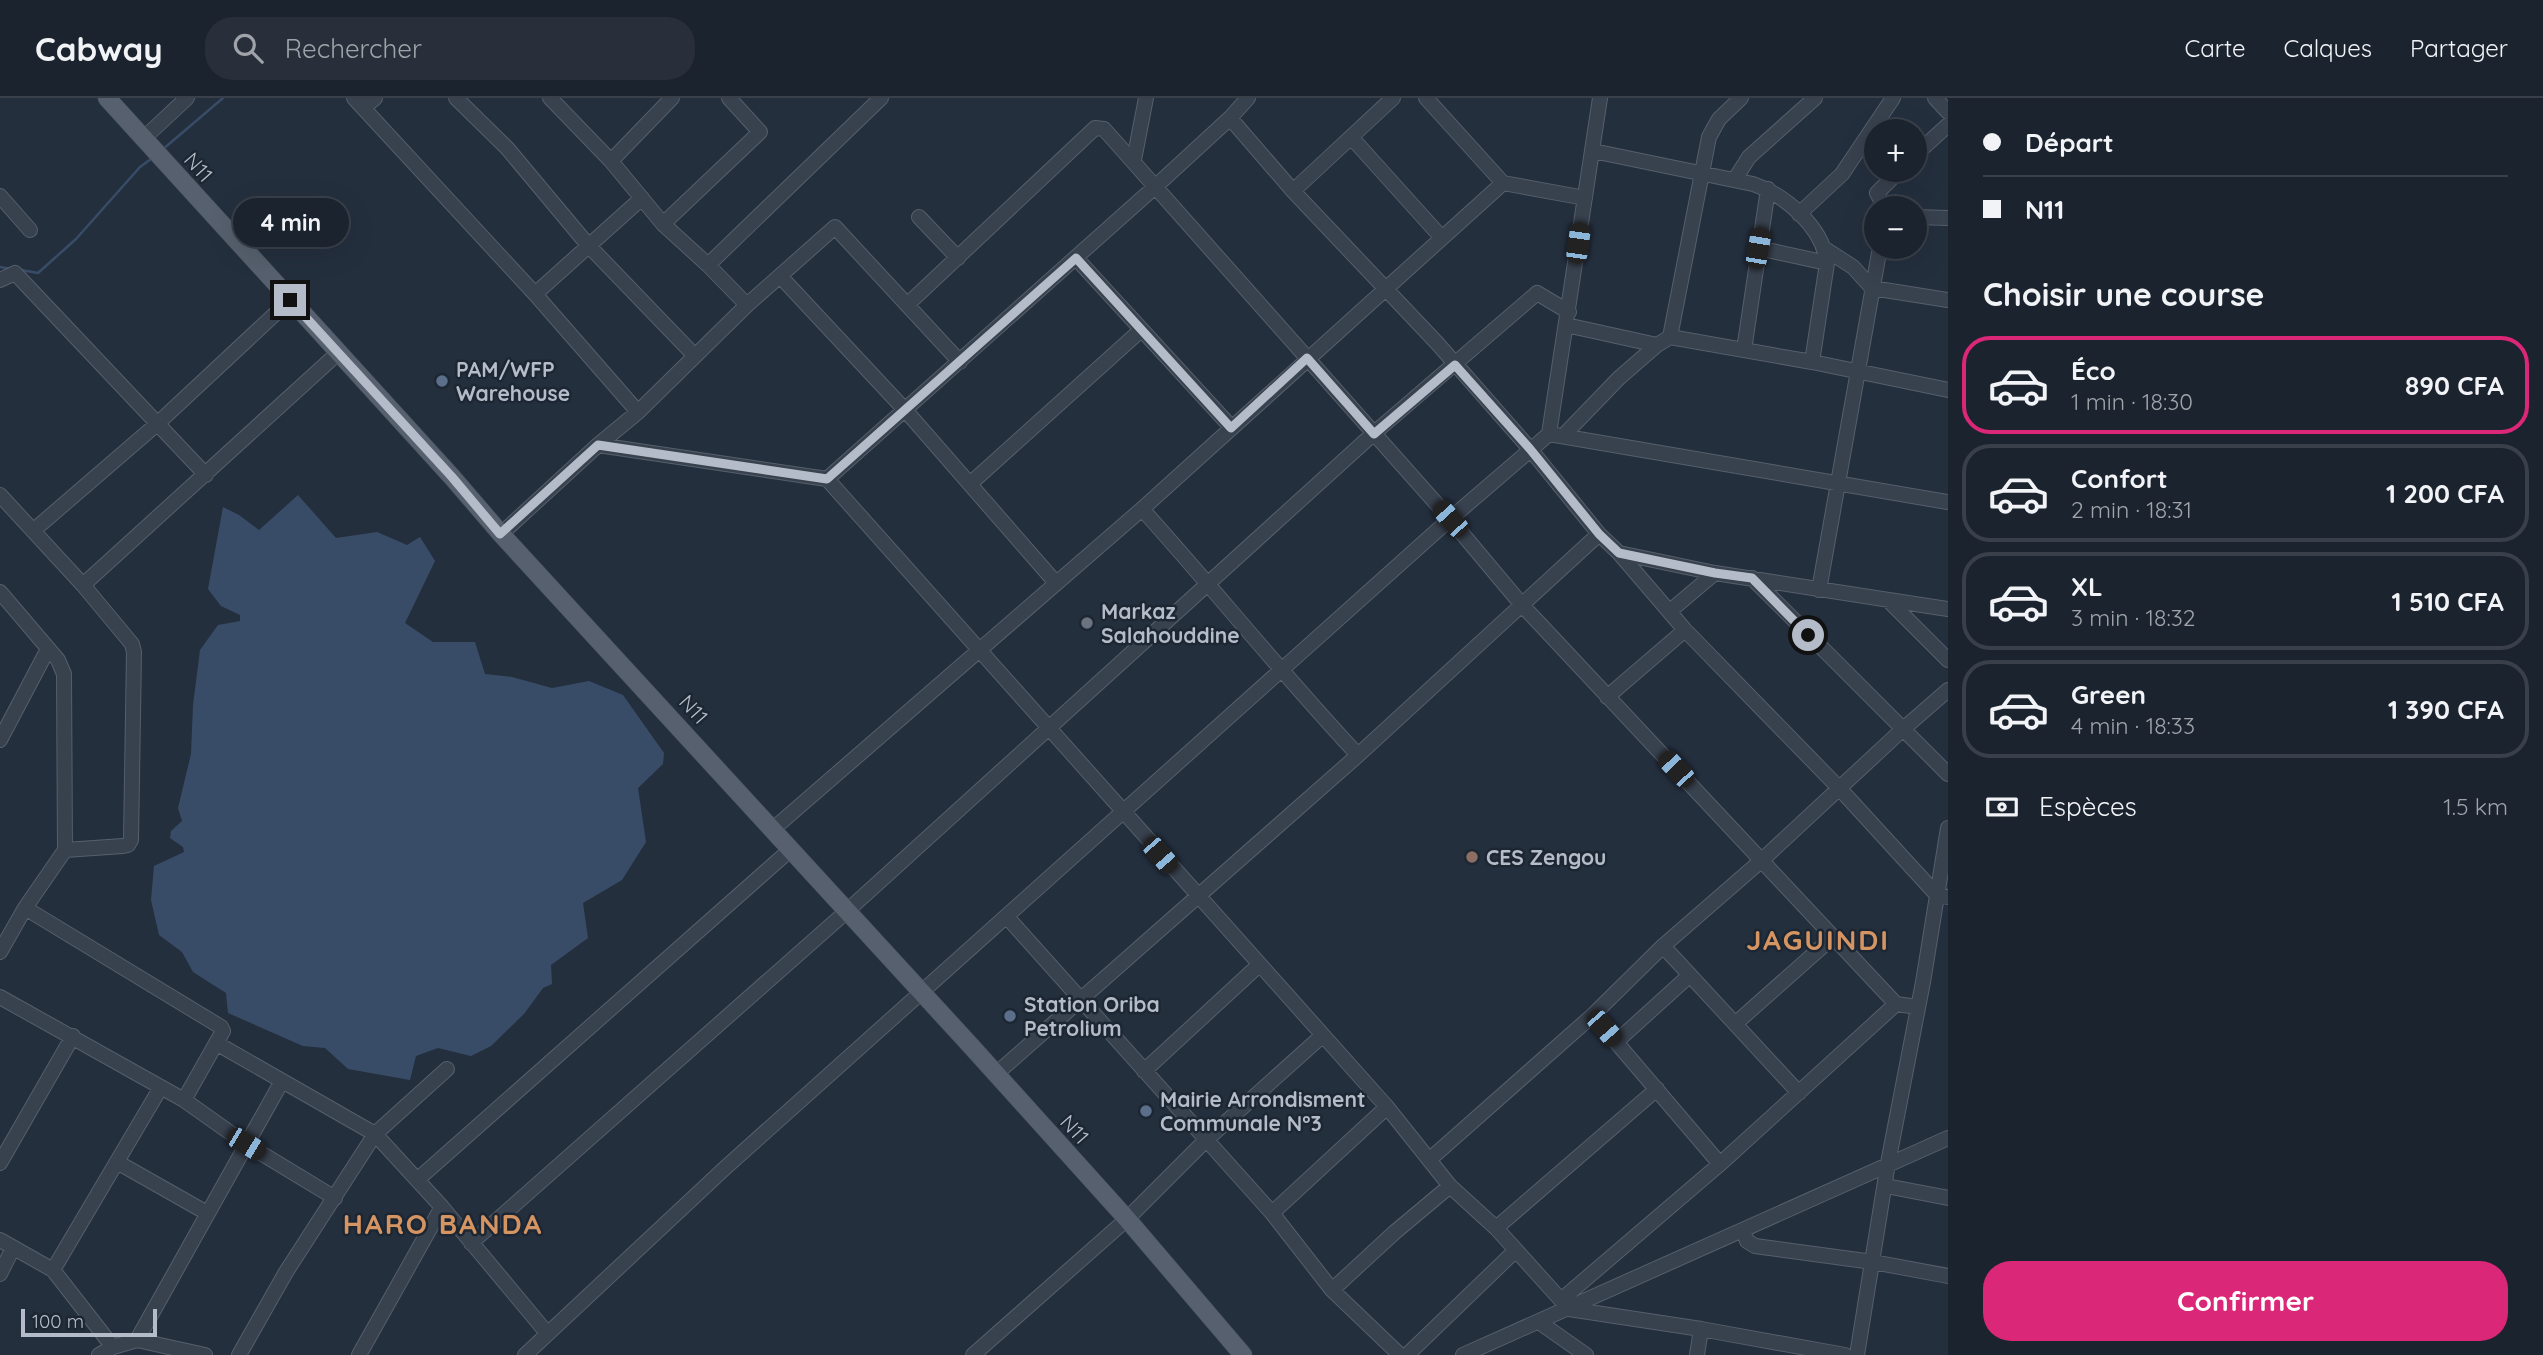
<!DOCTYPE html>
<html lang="fr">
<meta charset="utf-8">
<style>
body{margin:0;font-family:Quicksand,sans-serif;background:#282f3a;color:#f1f3f6;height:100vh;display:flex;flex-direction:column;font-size:26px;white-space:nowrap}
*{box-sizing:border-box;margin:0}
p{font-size:23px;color:#a0a4aa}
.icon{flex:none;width:38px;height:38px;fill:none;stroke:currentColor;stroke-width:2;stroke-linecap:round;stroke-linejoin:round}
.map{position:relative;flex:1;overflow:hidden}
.details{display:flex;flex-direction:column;background:#1b232e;width:595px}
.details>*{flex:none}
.top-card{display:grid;align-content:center;height:154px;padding:0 35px;background:#1b232e}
.fabs{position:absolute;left:1864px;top:21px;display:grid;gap:14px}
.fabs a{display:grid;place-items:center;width:63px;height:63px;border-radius:50%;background:#1b232e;box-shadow:0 7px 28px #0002,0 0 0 2px #39404a;font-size:35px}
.scale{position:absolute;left:21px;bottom:18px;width:136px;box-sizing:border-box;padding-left:7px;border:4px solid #b4bcc9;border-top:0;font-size:19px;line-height:24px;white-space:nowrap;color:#b4bcc9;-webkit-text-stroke:5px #1d2633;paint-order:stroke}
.end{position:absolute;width:32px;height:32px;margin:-16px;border:9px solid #b4bcc9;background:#111;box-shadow:0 0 0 4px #111}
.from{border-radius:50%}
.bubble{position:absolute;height:49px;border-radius:24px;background:#1b232e;box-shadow:0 7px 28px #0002,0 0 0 2px #39404a;font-size:23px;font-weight:700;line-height:49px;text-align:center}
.car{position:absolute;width:21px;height:42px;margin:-21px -10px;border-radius:9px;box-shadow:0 0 5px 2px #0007;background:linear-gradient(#222 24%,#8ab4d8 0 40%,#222 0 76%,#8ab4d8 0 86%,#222 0)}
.top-card b{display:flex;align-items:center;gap:24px;height:66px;font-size:26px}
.top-card b+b{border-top:2px solid #39404a}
.top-card i{width:18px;height:18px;background:#f1f3f6}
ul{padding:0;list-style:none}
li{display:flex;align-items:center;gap:21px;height:98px;margin:0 14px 10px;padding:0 21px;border:4px solid #39404a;border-radius:28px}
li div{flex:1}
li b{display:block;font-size:26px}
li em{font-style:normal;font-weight:700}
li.active{border-color:#db2777}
li>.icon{width:63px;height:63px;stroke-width:1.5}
h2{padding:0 35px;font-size:32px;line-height:84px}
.pay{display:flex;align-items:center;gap:18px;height:77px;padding:0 35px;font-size:26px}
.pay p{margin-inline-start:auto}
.primary-button{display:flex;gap:14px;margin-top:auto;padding:14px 35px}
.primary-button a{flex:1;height:80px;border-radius:28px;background:#db2777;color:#fff;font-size:28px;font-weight:700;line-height:80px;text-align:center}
header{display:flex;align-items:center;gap:42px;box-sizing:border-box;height:98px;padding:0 35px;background:#1b232e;border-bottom:2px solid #39404a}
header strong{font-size:33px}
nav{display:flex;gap:38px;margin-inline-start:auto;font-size:24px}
.search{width:490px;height:63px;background:#282f3a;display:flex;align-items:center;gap:18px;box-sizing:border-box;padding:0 24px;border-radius:28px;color:#a0a4aa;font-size:26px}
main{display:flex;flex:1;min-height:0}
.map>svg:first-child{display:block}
.water{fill:#394c67}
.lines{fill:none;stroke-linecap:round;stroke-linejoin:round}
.stream{stroke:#394c67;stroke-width:2.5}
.minor-casing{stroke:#565f6c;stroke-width:16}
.major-casing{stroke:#414a57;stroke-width:19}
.minor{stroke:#38414e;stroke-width:14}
.major{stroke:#56606e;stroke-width:18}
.route{stroke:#b4bcc9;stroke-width:9}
.service-dot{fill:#5c6f8a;stroke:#1d2633;stroke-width:2.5}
.worship-dot{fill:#6b7280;stroke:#1d2633;stroke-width:2.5}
.education-dot{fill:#8d6e63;stroke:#1d2633;stroke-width:2.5}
.labels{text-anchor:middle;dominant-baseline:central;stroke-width:5;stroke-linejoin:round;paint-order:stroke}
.street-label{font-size:21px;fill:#b4bcc9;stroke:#1d2633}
.poi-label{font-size:21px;font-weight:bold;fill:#b4bcc9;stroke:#1d2633;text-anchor:start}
.district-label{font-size:28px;font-weight:bold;letter-spacing:2px;fill:#d59563;stroke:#1d2633}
</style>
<header>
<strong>Cabway</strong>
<div class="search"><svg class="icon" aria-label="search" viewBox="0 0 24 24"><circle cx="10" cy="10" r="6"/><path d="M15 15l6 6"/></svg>Rechercher</div>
<nav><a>Carte</a><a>Calques</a><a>Partager</a></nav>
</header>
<main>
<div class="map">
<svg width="1948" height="1257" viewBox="0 0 1948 1257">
<rect width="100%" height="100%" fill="#242f3e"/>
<!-- water -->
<path class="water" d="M 298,397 L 336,440 L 377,434 L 407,447 L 420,439 L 435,463 L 405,525 L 433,544 L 475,544 L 485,576 L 512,579 L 552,590 L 589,583 L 623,597 L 664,655 L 663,666 L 638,690 L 646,744 L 622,782 L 583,805 L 588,840 L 551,867 L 552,886 L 543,890 L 524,916 L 491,948 L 471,958 L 438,950 L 416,958 L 410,982 L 348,971 L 325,950 L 303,948 L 228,915 L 226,895 L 193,874 L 182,854 L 159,837 L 151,802 L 154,768 L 184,754 L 183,749 L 170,740 L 171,733 L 182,723 L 178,710 L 191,656 L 193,607 L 200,552 L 218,527 L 240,523 L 240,517 L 221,508 L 208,491 L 223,409 L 239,417 L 259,432 Z"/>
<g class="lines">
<!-- stream -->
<path class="stream" d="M 162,52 L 223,0
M 0,169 L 11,171
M 21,172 L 38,175 L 76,141 L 140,69 L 151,61"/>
<defs>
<path id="minor" d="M 354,0 L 535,196 L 638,314
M 456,0 L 507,50 L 588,147 L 695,258
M 550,0 L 611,63 L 663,126 L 708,167 L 747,207
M 1426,0 L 1503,85 L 1585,100
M 1935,0 L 1948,14
M 363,10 L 375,0
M 1230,20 L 1293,93 L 1437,245 L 1530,351 L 1599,436 L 1619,455 L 1685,532 L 1840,691 L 1937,797 L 1948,799
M 1351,39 L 1442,140
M 144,40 L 187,0
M 1593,53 L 1753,86 C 1785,97 1823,129 1827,165 L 1812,264
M 1914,58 L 1948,27
M 1134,62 L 1146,0
M 611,63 L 672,0
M 1735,81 L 1749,59 L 1815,0
M 1293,93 L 1393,0
M 0,98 L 30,132
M 1885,110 L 1877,95 L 1900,72
M 1799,116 L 1842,76 L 1893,0
M 919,119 L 958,160
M 1914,119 L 1948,120
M 663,126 L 760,34 L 729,0
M 1758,150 L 1827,165
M 1825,151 L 1853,169 L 1872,190 L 1948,202
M 1076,160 L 1232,330
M 708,167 L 881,0
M 780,178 L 906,313 L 1056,485
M 0,182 L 15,175 L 206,377
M 535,196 L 642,100
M 908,206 L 1095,30 L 1104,31 L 1450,421 L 1522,507 L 1896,906 L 1918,909
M 1566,227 L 1657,247 L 1670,239 L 1812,264 L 1948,292
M 1670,239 L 1709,39 L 1719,21 L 1741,0
M 1744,252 L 1768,91
M 1549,336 L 1948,404
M 1563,338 L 1619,280 L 1657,247
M 598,347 L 827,381 L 1387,1009 L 1450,1088 L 1496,1130 L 1569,1211 L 1701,1231 L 1845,1257
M 827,381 L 1156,88 L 1230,20 L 1248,0
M 971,385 L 1141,232
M 0,397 L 83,487 L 132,546 L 134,554 L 131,742 L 128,747 L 123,748 L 65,752
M 1142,411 C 1215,492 1283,577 1357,656
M 34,432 L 157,326 L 290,202
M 501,436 L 598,347 L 638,314 L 747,207 L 835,129 L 960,264
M 1619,455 L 1715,475 L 1948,511
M 1752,480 L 1948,676
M 83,487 L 338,255
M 1819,492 L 1880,149
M 0,494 L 58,562 L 64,576 L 65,752 L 25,810 L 0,854
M 1888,502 L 1948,562
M 1670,513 L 1715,475
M 1607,599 L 1685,532
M 0,642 L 48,551
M 772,732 L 1142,411 L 1503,85
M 25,810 L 221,929 L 223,933 L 184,1002
M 1007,819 L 1272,1115 L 1332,1192 L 1400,1257
M 1663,848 L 1799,995
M 0,899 L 184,1002 L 246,1046 L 335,1100
M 1593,917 L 1720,1066
M 1735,926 L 1833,839
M 1616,944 L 1690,877
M 216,945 L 375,1036 L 442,1109 L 547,1235
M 1144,973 L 1259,867
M 996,976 L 1356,659 L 1599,436
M 1429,1062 L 1593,917 L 1663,848 L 1762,762 L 1902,632 L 1948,592
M 117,1064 L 207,1115
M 0,1065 L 73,938
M 417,1082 L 790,752
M 1886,1088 L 1948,1100
M 1272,1115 L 1387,1009
M 1496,1130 L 1657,991
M 1743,1132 L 1747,1143 L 1755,1148 L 1873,1164 L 1948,1178
M 0,1142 L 53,1172 L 113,1249
M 471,1145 L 847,813 L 1373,336 L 1537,195 L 1569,214
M 53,1172 L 161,989
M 0,1176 L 13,1150
M 1332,1192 L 1395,1134 L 1450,1088
M 1561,1202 L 1720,1066 L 1896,906
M 1539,1224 L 1586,1257
M 137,1242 L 282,983
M 99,1257 L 113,1249 L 137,1242 L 205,1257
M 239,1257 L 286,1174 L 375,1036 L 447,971
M 359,1257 L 442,1109
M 525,1257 L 725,1070 L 1450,421 L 1549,336 L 1600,0
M 973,1257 L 1127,1121 L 1206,1042 L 1323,937
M 1407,1257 L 1516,1152
M 1463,1257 L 1948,1040
M 1697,1257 L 1701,1231
M 1857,1257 L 1888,1065 L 1923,884 L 1948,730"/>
<path id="major" d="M 107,0 L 452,379 L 501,436 L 971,948 L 1127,1121 L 1243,1257"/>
</defs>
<!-- minor casing -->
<use href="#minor" class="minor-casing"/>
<!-- major casing -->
<use href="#major" class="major-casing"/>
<!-- minor -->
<use href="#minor" class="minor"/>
<!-- major -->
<use href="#major" class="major"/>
</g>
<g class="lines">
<!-- route -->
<path class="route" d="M 290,202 L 452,379 L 500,436 L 598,347 L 827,381 L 1076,160 L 1231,330 L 1307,260 L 1374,336 L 1455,267 L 1530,351 L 1599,436 L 1619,455 L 1715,475 L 1752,480 L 1808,537"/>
</g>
<!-- markers -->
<g class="service-dot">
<circle cx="442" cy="283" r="7"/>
<circle cx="1010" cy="918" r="7"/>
<circle cx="1146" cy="1013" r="7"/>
</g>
<circle class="worship-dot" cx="1087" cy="525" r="7"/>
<circle class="education-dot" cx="1472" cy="759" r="7"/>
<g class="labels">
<!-- street labels -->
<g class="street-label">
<text transform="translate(199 69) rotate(49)">N11</text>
<text transform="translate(694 611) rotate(48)">N11</text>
<text transform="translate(1075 1031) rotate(48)">N11</text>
</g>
<!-- poi labels -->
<g class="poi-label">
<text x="456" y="271">PAM/WFP<tspan x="456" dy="24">Warehouse</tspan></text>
<text x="1101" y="513">Markaz<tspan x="1101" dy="24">Salahouddine</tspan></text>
<text x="1486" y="759">CES Zengou</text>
<text x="1024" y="906">Station Oriba<tspan x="1024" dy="24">Petrolium</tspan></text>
<text x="1160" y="1001">Mairie Arrondisment<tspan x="1160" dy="24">Communale N°3</tspan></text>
</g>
<!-- district labels -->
<g class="district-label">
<text x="1818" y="841">JAGUINDI</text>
<text x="443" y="1125">HARO BANDA</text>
</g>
</g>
</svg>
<div class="fabs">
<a>+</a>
<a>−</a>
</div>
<div class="scale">100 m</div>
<i class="end from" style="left:1808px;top:537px"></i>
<i class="end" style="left:290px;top:202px"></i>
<div class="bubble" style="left:233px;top:100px;width:116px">4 min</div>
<i class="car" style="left:1578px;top:145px;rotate:8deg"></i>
<i class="car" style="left:1758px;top:150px;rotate:10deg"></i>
<i class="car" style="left:1450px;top:421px;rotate:318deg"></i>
<i class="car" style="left:1676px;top:671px;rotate:317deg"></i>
<i class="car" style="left:1160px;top:757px;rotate:139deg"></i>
<i class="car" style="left:1604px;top:930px;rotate:139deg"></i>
<i class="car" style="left:246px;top:1046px;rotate:121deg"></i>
</div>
<section class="details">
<div class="top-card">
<b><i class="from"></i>Départ</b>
<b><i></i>N11</b>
</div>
<h2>Choisir une course</h2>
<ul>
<li class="active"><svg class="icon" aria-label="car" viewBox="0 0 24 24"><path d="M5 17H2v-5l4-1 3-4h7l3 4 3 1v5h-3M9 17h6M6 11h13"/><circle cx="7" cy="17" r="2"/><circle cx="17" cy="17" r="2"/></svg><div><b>Éco</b><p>1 min · 18:30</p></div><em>890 CFA</em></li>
<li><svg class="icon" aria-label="car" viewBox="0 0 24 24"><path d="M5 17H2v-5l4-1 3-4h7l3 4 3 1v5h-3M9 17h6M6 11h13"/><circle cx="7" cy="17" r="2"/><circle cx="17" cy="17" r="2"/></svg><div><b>Confort</b><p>2 min · 18:31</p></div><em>1 200 CFA</em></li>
<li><svg class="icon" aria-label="car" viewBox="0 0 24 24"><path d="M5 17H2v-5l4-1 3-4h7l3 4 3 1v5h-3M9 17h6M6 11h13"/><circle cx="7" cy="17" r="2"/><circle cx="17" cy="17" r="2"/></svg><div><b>XL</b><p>3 min · 18:32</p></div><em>1 510 CFA</em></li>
<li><svg class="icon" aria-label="car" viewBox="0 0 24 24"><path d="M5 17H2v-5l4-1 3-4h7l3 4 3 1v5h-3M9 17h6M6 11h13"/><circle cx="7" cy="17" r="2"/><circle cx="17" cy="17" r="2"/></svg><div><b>Green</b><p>4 min · 18:33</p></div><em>1 390 CFA</em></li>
</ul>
<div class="pay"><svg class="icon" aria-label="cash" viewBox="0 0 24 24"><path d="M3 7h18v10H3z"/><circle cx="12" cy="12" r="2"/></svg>Espèces<p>1.5 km</p></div>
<div class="primary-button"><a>Confirmer</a></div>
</section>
</main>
